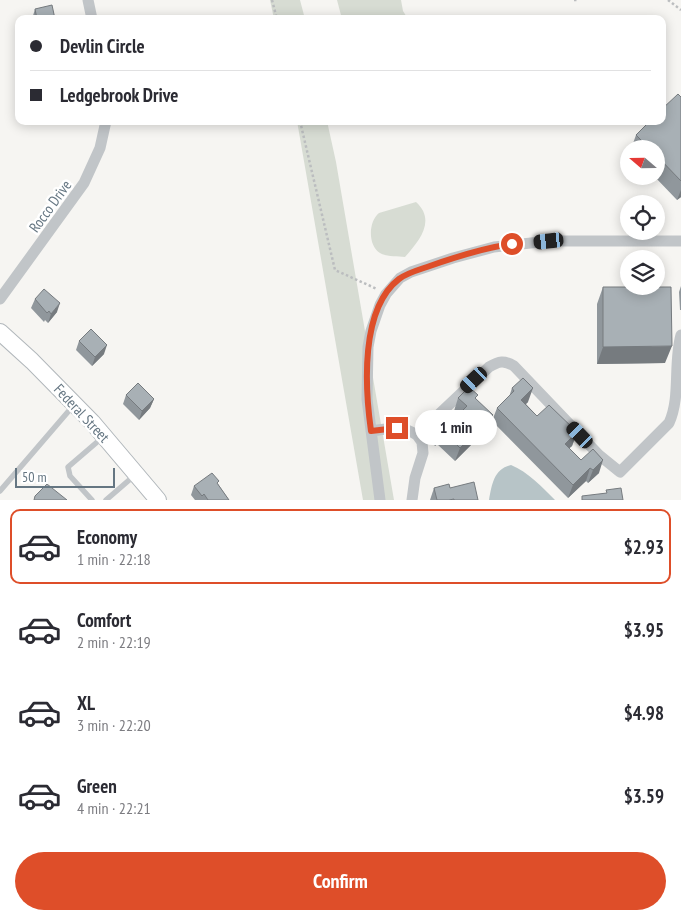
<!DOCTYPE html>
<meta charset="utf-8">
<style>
body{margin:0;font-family:"PT Sans Narrow",sans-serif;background:#f2f2f3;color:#2b2b33;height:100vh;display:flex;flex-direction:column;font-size:19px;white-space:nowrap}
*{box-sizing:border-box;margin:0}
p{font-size:16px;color:#7c7c81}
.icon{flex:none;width:28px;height:28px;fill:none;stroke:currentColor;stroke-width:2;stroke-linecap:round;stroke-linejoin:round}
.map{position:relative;height:500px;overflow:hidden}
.sheet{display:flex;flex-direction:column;background:#fff;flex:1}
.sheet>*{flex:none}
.hud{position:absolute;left:15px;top:15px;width:651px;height:110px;border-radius:10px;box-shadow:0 2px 12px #0003;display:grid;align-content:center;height:110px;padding:0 15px;background:#fff}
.needle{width:32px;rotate:290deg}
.fabs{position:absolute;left:620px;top:140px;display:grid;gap:10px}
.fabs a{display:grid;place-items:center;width:45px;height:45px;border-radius:50%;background:#fff;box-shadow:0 2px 12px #0003;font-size:25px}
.scale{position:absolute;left:15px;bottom:12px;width:100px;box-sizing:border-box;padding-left:5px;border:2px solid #657682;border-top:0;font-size:14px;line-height:18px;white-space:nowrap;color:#657682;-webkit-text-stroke:4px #fff;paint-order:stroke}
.end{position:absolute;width:22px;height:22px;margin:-11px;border:6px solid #de4e29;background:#fff;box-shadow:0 0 0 2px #fff}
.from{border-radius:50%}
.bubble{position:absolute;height:35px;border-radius:18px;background:#fff;box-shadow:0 2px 12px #0003;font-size:16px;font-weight:600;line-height:35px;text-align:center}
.car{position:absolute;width:15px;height:30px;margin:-15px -8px;border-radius:6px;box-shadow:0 0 4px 1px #0007;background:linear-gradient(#222 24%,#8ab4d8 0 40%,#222 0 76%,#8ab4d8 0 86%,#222 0)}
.hud b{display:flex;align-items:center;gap:18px;height:48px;font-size:19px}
.hud b+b{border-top:1px solid #e1e1e2}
.hud i{width:12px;height:12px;background:#2b2b33}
ul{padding:9px 0 0;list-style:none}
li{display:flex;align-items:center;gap:15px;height:75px;margin:0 10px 8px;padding:0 5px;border:2px solid transparent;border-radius:10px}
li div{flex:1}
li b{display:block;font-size:19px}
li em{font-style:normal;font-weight:600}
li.active{border-color:#de4e29}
li>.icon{width:45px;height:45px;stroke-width:1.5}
.button{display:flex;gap:10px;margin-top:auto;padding:10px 15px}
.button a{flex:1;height:58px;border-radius:30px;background:#de4e29;color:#fff;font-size:20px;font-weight:600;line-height:58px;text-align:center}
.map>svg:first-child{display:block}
.green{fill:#d7dcd3}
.water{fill:#b7c4c7}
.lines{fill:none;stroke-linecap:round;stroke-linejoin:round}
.secondary-casing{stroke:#b1b7bb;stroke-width:18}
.path{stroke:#bbbdbf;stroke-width:2.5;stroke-dasharray:2.5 2.5;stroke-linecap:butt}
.lane{stroke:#c1c5c8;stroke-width:5.5}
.street{stroke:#c1c5c8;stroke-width:11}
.secondary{stroke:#fff;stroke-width:16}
.wall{fill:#90979c}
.shaded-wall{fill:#767b7f}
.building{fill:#a8b0b5;stroke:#767b7f}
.route{stroke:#de4e29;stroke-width:6}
.labels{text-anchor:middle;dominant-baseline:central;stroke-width:5;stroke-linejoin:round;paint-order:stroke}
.street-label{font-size:15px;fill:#657682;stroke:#fff}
</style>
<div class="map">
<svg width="681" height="500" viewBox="0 0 681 500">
<rect width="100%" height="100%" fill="#f6f5f2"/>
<!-- green -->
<path class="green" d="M 270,0 L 300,0 L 305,19 L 274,19 Z
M 337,0 L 401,0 L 403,11 L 408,19 L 342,19 Z
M 297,121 L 327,121 L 336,162 L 394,500 L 363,500 Z
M 416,202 C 437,221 418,242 405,257 C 397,256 387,257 380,253 C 368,246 368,222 379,213 Z"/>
<!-- water -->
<path class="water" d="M 511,465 C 528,472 542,487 555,500 L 489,500 C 492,484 494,469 511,465 Z"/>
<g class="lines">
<defs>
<path id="secondary" d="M 0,332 L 32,361 L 92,422 L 158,500"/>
</defs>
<!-- secondary casing -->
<use href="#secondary" class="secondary-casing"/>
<!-- path -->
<path class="path" d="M 272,0 L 277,19
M 574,0 L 578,0
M 668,0 L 681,10
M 300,121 L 335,270 L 377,289"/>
<!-- lane -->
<path class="lane" d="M 0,491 L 73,406
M 92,500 L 70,476 L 68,467 L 103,437
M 106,500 L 135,475"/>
<!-- street -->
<path class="street" d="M 88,0 L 92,19
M 0,299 L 84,183 L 100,148 L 106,121
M 371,431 C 390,429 399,424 417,435
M 380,500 L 367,399 L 368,347 L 371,331 L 380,305 L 386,294 L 400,278 L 411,272 L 453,258 L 494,247 L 549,241 L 681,241
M 412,500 L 415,478 L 423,453 L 422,442 L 417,435 L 489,367 C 499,361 504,360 514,366 L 599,455 L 620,472 L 669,423 C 681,397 673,364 681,335"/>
<!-- secondary -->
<use href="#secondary" class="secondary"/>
</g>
<!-- wall -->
<path class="wall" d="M 35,9 L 55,19 L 32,19 Z
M 681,97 L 681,197 L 677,200 L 654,176 L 656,176 L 656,149 L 631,149 L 636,135 Z
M 681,286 L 681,310 L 680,310 L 679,292 Z
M 603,287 L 665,363 L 597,364 L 597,304 Z
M 35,299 L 57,312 L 48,323 L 45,320 L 44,322 L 31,308 Z
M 79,341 L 104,354 L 92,366 L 76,350 Z
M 512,388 L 528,402 L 526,404 L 537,416 L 577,432 L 572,446 L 569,448 L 581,460 L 599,473 L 588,483 L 586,481 L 568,498 L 492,421 L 497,408 L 509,397 Z
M 126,395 L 154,399 L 150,408 L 139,420 L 123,404 Z
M 458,398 L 476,399 L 488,428 L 455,461 L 437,444 L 435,446 L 427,436 L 432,423 L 450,423 L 458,415 L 454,411 Z
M 218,484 L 229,500 L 195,500 L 191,495 L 194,486 Z
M 434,488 L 450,488 L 478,500 L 430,500 Z"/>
<!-- shaded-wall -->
<path class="shaded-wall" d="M 681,190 L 681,197 L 677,200 Z
M 60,303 L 57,312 L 48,323 L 51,314 Z
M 107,345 L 104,354 L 92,366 L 95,357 Z
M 672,346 L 665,363 L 597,364 L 603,347 Z
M 533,388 L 528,402 L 516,413 L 521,400 Z
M 154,399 L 150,408 L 139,420 L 142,411 Z
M 493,415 L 488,428 L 455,461 L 460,448 Z
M 442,430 L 437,444 L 435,446 L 439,433 Z
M 577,432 L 572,446 L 560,457 L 565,444 Z
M 603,460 L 599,473 L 588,483 L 593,470 Z
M 590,468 L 586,481 L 568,498 L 573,485 Z"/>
<!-- building -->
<path class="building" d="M 52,5 L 55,19 L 37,19 L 35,9 Z
M 182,16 L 182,19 L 170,19 Z
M 678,94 L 681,97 L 681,181 L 656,155 L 656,149 L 650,149 L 636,135 L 650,121 L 662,121 L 662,109 Z
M 603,287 L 671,287 L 672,346 L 603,347 Z
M 44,289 L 60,303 L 51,314 L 49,311 L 47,313 L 35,299 Z
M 91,329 L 107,345 L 95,357 L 79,341 Z
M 523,378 L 533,388 L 521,400 L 537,416 L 549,405 L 577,432 L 565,444 L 581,460 L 593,449 L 603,460 L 593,470 L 590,468 L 573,485 L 497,408 L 514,391 L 512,388 Z
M 138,383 L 154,399 L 142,411 L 126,395 Z
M 469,387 L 478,395 L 475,398 L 493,415 L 460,448 L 442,430 L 439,433 L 432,423 L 441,414 L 450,423 L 467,406 L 458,398 Z
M 212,473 L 219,481 L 217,483 L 229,500 L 208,500 L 204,494 L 202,496 L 194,486 Z
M 474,482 L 478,500 L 454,500 L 454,499 L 449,500 L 437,500 L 434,488 L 449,484 L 450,488 Z
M 47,484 L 67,500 L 34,500 L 35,496 Z
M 621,488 L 623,500 L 582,500 L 582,496 L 607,493 L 606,490 Z"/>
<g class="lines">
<!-- route -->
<path class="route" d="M 397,428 L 371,431 C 365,388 360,309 399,279 C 407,273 418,270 427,267 C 455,257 483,248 512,244"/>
</g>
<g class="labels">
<!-- street labels -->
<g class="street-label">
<text transform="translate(50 206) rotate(-54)">Rocco Drive</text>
<text transform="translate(82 413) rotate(47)">Federal Street</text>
</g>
</g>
</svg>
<div class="fabs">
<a><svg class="needle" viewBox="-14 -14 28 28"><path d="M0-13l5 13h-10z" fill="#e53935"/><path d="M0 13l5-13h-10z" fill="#7c7c81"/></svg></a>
<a><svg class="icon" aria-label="locate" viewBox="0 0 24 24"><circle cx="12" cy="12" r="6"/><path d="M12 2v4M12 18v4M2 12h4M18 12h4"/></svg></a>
<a><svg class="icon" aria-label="layers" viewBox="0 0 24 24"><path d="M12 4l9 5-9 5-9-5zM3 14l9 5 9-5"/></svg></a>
</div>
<div class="scale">50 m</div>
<i class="end from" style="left:512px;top:244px"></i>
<i class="end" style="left:397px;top:428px"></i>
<div class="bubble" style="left:415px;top:410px;width:82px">1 min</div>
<i class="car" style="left:549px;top:241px;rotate:264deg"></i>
<i class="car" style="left:474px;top:380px;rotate:227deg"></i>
<i class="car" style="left:580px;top:435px;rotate:316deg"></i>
<div class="hud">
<b><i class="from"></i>Devlin Circle</b>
<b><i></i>Ledgebrook Drive</b>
</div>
</div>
<section class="sheet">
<ul>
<li class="active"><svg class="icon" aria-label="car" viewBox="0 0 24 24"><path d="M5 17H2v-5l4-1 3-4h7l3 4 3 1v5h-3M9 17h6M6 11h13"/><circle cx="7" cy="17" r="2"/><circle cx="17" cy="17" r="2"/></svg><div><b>Economy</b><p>1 min · 22:18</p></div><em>$2.93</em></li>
<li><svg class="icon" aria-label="car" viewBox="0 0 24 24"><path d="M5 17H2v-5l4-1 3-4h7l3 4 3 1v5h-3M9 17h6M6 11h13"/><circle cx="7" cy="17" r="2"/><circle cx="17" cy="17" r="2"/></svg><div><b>Comfort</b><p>2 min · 22:19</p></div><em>$3.95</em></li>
<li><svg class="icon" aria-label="car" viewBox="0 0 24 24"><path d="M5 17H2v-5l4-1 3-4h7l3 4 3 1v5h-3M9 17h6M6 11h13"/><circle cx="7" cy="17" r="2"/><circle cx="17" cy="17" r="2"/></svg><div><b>XL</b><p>3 min · 22:20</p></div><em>$4.98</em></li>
<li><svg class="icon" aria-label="car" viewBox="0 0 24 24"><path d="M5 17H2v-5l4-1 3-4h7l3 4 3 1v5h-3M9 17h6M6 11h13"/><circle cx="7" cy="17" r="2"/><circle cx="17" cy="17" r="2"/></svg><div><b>Green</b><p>4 min · 22:21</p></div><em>$3.59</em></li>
</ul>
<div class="button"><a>Confirm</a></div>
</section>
